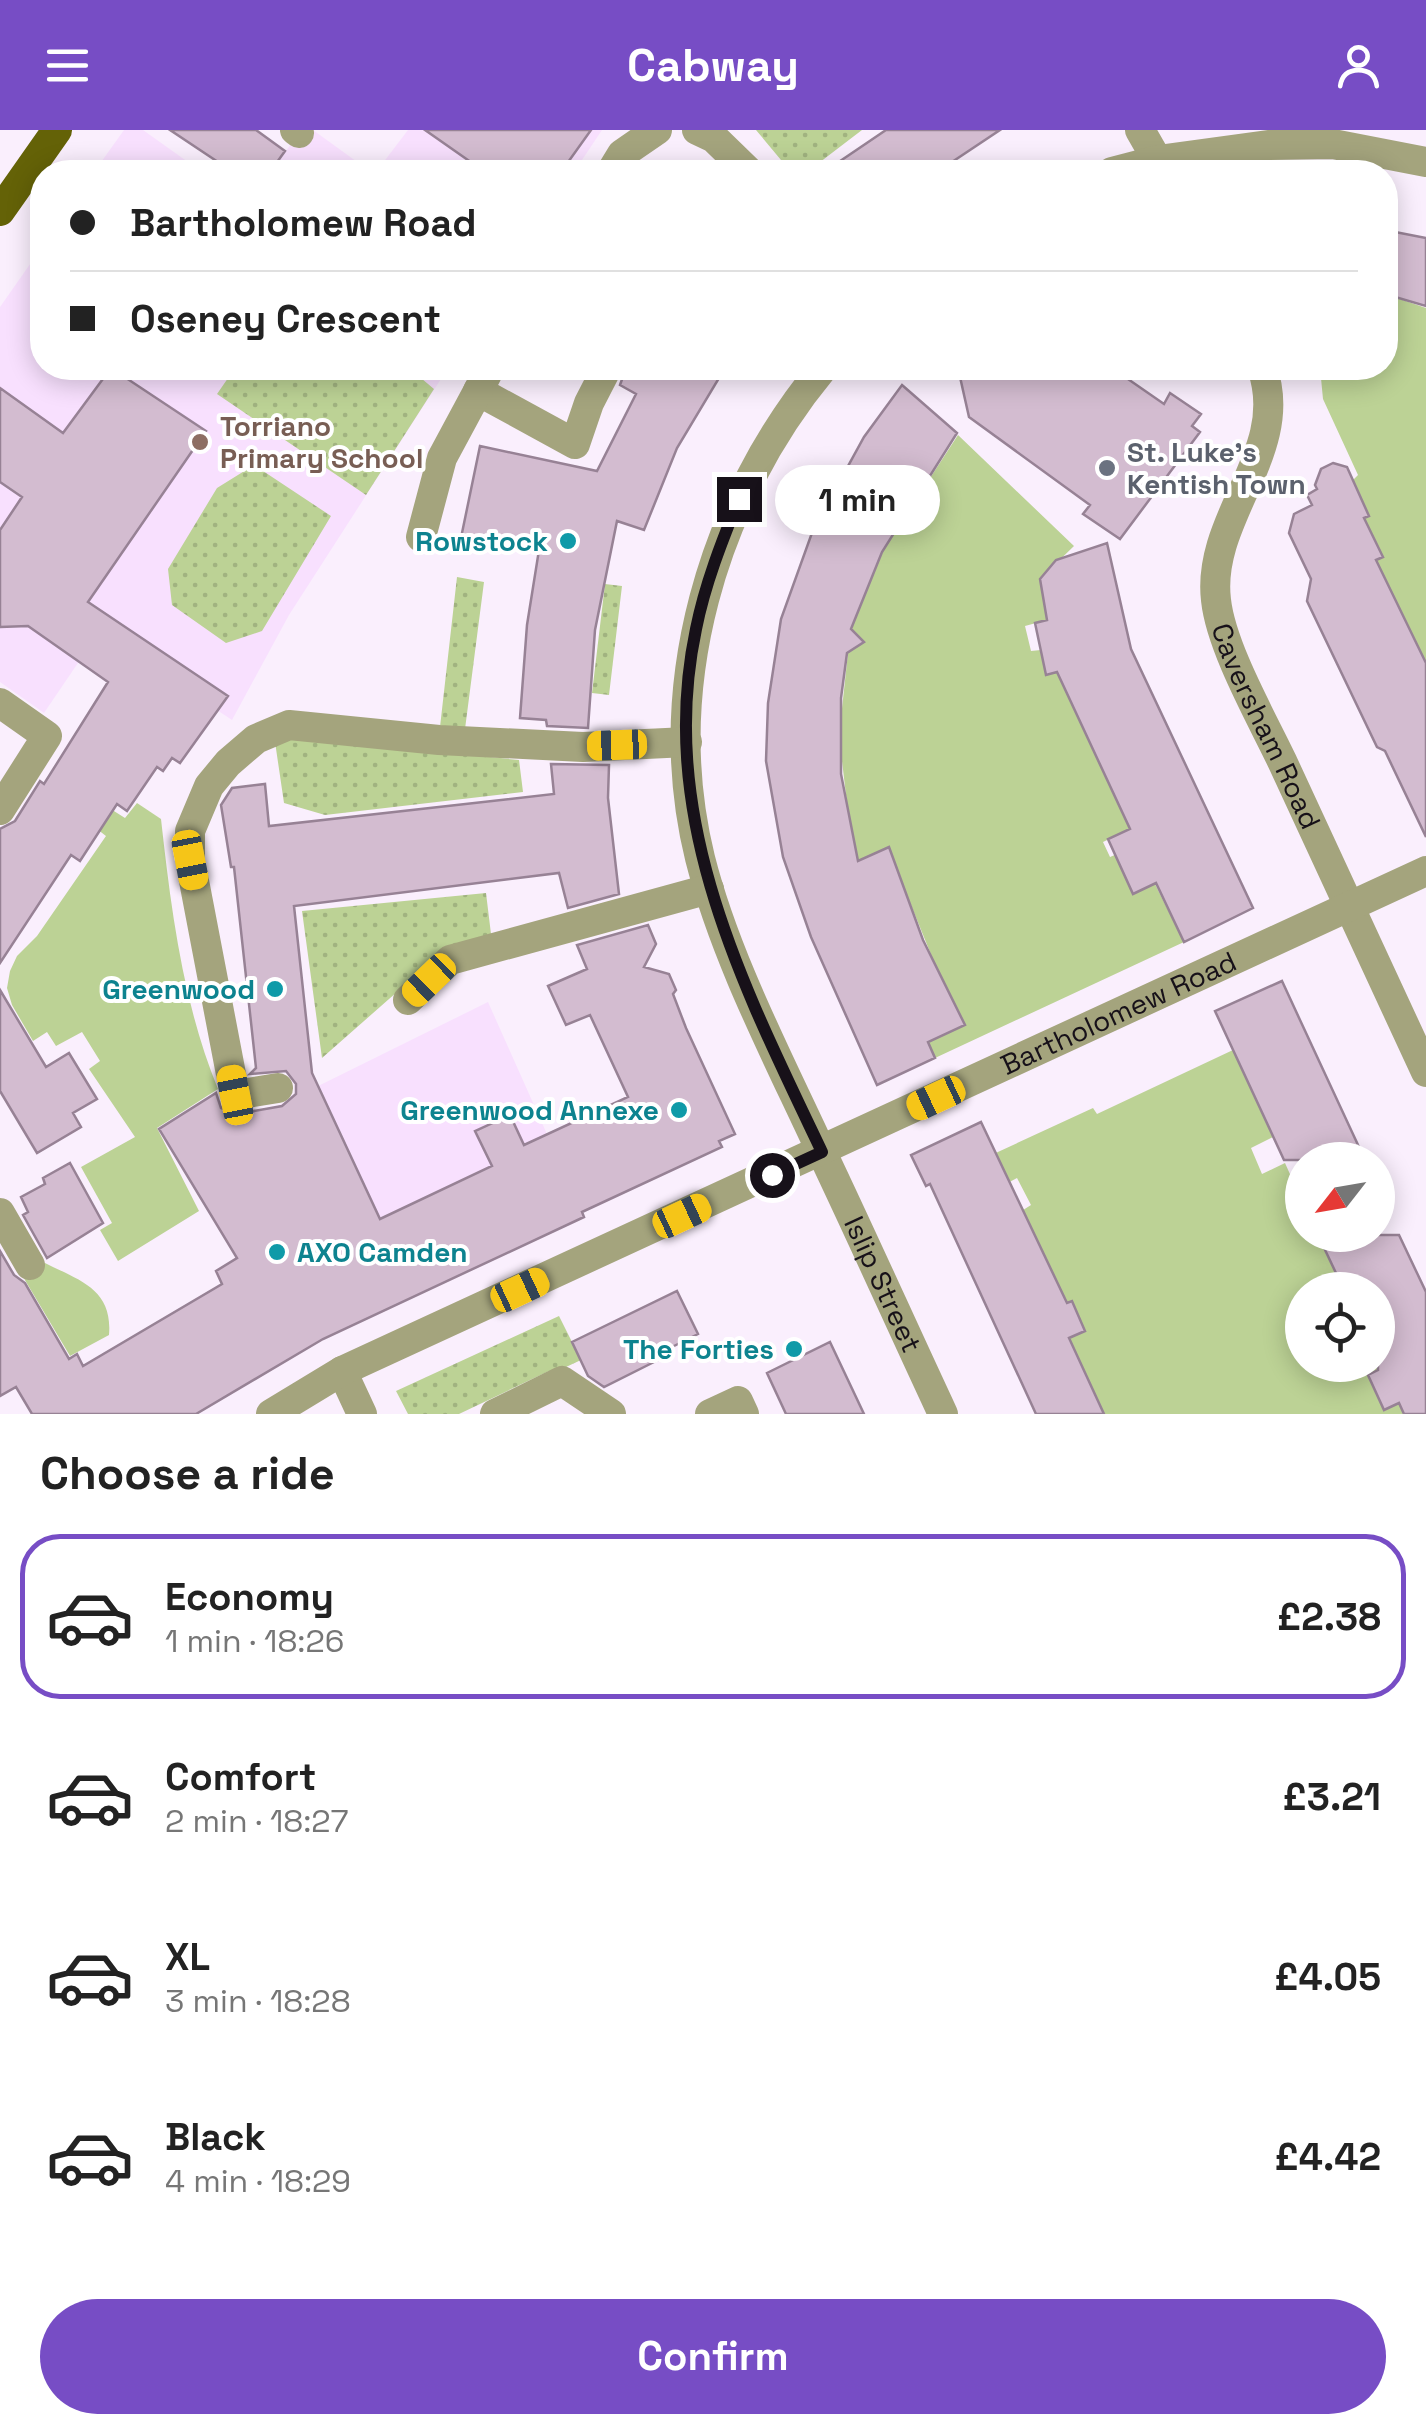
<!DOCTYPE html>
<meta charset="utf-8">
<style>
body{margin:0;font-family:"Space Grotesk",sans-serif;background:#f2f2f2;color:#222;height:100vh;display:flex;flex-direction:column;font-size:38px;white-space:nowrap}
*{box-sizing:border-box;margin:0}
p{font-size:32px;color:#767676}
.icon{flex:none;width:55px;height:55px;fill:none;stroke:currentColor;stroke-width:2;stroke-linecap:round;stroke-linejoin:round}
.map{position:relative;height:1284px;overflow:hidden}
.sheet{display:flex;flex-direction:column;background:#fff;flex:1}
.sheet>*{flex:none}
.top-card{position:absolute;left:30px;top:30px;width:1368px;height:220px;border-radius:40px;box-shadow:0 5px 25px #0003;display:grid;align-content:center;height:220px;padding:0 40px;background:#fff}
.needle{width:65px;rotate:239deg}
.tools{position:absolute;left:1285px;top:1012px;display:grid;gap:20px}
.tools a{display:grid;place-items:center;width:110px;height:110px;border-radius:50%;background:#fff;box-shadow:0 5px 25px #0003;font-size:50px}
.end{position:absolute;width:45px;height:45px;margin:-22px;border:12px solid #171119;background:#fff;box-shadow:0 0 0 5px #fff}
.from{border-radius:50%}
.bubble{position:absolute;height:70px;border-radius:35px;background:#fff;box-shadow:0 5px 25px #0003;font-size:32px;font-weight:700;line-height:70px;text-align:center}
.car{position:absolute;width:30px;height:60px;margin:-30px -15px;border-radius:12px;box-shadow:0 0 8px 2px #0007;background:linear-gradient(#f5c518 24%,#345 0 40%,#f5c518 0 76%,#345 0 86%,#f5c518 0)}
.top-card b{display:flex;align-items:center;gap:35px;height:95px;font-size:38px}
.top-card b+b{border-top:2px solid #e0e0e0}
.top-card i{width:25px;height:25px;background:#222}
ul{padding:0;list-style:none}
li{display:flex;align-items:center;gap:30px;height:165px;margin:0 20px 15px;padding:0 20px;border:5px solid transparent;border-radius:40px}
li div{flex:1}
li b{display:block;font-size:38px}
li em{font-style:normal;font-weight:700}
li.selected{border-color:#774dc5}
li>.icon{width:90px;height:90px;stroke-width:1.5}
h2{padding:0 40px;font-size:45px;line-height:120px}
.button{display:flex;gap:20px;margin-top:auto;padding:20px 40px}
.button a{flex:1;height:115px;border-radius:60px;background:#774dc5;color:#fff;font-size:40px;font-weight:700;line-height:115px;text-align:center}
header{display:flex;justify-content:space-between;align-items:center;height:130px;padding:0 40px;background:#774dc5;color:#fff;font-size:45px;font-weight:700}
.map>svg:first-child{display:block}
.built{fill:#f8e0fe}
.grass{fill:url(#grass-dots)}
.garden{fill:#bcd295}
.building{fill:#d3bcd0;stroke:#978295;stroke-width:2.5}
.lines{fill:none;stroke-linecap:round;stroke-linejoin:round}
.minor{stroke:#a4a47d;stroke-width:30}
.major{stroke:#646207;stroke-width:30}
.route{stroke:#171119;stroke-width:12}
.education-dot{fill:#8d6e63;stroke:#fff;stroke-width:4}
.worship-dot{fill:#6b7280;stroke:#fff;stroke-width:4}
.culture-dot{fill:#0f9aa8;stroke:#fff;stroke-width:4}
.labels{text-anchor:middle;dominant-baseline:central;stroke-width:8;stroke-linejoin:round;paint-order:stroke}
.education-label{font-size:28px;font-weight:bold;fill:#785e54;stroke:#fff;text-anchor:start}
.worship-label{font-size:28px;font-weight:bold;fill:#5b616d;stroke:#fff;text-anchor:start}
.culture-label{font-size:28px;font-weight:bold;fill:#0d838f;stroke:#fff;text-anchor:end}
.street-label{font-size:28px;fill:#171119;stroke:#fff}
</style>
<header><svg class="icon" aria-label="menu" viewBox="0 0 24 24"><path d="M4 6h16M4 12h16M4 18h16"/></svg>Cabway<svg class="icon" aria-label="person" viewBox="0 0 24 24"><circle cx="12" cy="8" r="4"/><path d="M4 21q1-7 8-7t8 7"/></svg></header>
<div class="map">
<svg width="1426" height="1284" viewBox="0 0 1426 1284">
<defs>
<pattern id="grass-dots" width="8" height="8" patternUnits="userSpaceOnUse" patternTransform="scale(2.5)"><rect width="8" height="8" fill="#bcd295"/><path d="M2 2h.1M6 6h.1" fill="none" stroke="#a1b380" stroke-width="1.8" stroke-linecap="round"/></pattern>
</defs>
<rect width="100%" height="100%" fill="#faeffd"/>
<!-- built -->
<path class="built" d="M 124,0 L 143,0 L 202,42 L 94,42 Z
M 301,0 L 313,0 L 371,42 L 271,42 Z
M 408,0 L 602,0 L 574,42 L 376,42 Z
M 42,117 L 42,238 L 448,238 L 289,485 L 232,590 L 99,502 L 44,583 L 0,552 L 0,177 Z
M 488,872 L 584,1087 L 355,1194 L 231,999 Z"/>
<!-- grass -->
<path class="grass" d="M 756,0 L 862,0 L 807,42 L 791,42 Z
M 235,238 L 409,238 L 434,259 L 366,365 L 217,264 Z
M 254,335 L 331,386 L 262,501 L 226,513 L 172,475 L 168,439 L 217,358 Z
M 457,447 L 484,452 L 465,599 L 440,597 Z
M 605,454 L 622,456 L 609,565 L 592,563 Z
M 274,605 L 519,630 L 523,662 L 325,685 L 284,673 Z
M 486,763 L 491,804 L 439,825 L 322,928 L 302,781 Z
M 559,1186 L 581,1230 L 551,1244 L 549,1241 L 459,1284 L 408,1284 L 396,1261 Z"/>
<!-- garden -->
<path class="garden" d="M 1385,164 L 1426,178 L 1426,533 L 1376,430 L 1383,427 L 1364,388 L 1369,385 L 1353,350 L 1358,345 L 1323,269 L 1320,238 L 1385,238 Z
M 958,305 L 1074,416 L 1040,449 L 1047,490 L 1025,496 L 1031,521 L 1041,520 L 1046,545 L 1058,541 L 1130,699 L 1103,712 L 1110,727 L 1138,715 L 1133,764 L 1155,754 L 1184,812 L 935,928 L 928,912 L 965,895 L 945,854 L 910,871 L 898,843 L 932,827 L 888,718 L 854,732 L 839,606 L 848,523 L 856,517 L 858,507 L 852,500 L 853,493 L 882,422 Z
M 137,673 L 161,689 C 171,779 183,874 218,959 L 157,998 L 199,1081 L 118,1131 L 100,1100 L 112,1093 L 81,1037 L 135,1007 L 89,939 L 100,931 L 82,902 L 56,916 L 47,902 L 33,911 L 12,875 L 7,858 L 10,841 L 17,826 L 37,806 L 106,706 L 93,696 L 106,676 L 125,688 Z
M 1233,920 L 1273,1007 L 1251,1018 L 1262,1044 L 1285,1033 L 1302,1071 L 1302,1105 L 1318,1105 L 1344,1160 L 1302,1160 L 1302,1235 L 1378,1233 L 1380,1239 L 1368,1245 L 1383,1279 L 1399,1273 L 1404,1284 L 1104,1284 L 1069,1208 L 1085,1201 L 1077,1182 L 1060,1189 C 1052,1143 1046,1121 1015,1085 L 1031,1075 L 1017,1048 L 1002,1056 L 987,1027 L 1093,978 L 1097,984 Z
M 43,1132 C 78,1150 113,1158 109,1205 L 70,1226 L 22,1145 Z"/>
<!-- building -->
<path class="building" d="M 170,0 L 256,0 L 285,21 L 270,42 L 233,42 Z
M 425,0 L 591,0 L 561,42 L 485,42 Z
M 886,0 L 1000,0 L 937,42 L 824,42 Z
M 1385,100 L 1426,108 L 1426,176 L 1385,164 Z
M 111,238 L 206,301 L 88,472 L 228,566 L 180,633 L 172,628 L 163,641 L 157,637 L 127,681 L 117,674 L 80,731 L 71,725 L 0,833 L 0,699 L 15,691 L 40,651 L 44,654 L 108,552 L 28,496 L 0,497 L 0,400 L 22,367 L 0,352 L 0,258 L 63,303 Z
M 626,238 L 725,238 L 677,318 L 644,400 L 617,391 L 595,500 L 588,598 L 547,596 L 546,590 L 520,588 L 527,495 L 539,420 L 462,403 L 480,316 L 597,341 L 636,264 L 620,255 Z
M 958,238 L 1112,238 L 1164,274 L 1170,263 L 1201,284 L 1192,296 L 1200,302 L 1120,409 L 1083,384 L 1090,375 L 969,287 Z
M 902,255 L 957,303 L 882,422 L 851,499 L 864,512 L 847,523 L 841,568 L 841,644 L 858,731 L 889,717 L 923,810 L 965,895 L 928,912 L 935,928 L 877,955 L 811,807 L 783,727 L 766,631 L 768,573 L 781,489 L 813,400 L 864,307 Z
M 1333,333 L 1347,337 L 1369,386 L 1364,388 L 1383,427 L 1376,430 L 1426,533 L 1426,707 L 1385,621 L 1377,617 L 1307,471 L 1311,449 L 1289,403 L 1294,384 L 1312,375 L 1307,365 L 1317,359 L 1315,355 L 1321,339 Z
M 1107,413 L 1131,519 L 1253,778 L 1184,812 L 1156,753 L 1133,764 L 1108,709 L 1130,699 L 1057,542 L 1046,545 L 1035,493 L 1047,490 L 1040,449 L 1056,430 Z
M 551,634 L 609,635 L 608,668 L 619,764 L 568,778 L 559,743 L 294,776 L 312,943 L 380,1089 L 492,1036 L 475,1001 L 510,985 L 524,1015 L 628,967 L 590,885 L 566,895 L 548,856 L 587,839 L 577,815 L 648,795 L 656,814 L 644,837 L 669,844 L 676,860 L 673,864 L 686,898 L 735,1004 L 719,1011 L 722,1017 L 582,1082 L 584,1087 L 323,1209 L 196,1284 L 32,1284 L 16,1257 L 0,1266 L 0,1121 L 14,1145 L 25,1153 L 69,1229 L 77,1224 L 83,1236 L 222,1154 L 216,1141 L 237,1128 L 159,999 L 216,963 L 221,978 L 237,984 L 282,976 L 296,964 L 296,954 L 286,941 L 250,944 L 256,938 L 234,737 L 231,737 L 221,675 L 232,658 L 265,654 L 269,696 L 554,664 Z
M 1282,851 L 1300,890 L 1365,1030 L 1284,1030 L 1215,881 Z
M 0,860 L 46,937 L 69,923 L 97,969 L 73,983 L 81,997 L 37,1023 L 0,961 Z
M 981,992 L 1067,1173 L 1072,1171 L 1085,1201 L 1069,1208 L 1104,1284 L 1036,1284 L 930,1054 L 926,1056 L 911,1025 Z
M 70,1033 L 103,1093 L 47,1128 L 23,1085 L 28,1082 L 21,1067 L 45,1054 L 43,1048 Z
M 1318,1105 L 1399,1105 L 1426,1162 L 1426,1284 L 1404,1284 L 1399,1273 L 1384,1280 L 1368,1245 L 1378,1240 L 1378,1160 L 1344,1160 Z
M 677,1161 L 698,1204 L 662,1222 L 664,1227 L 604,1257 L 588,1246 L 572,1212 Z
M 830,1212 L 864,1284 L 786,1284 L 767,1243 Z"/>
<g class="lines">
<!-- minor -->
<g class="minor">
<path d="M 295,0 L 299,3"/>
<path d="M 697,0 L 714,8 L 749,42"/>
<path d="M 1140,0 L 1164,42"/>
<path d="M 611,42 L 622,24 L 657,0"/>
<path d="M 1112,42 L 1158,30 L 1268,15 L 1333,14 L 1426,32"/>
<path d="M 490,238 L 478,261 L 575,314 L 589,273 L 607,238"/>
<path id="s1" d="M 823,238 C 712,372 658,557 700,728 C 724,823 774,920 815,1008 C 859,1100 900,1192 943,1284"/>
<path id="s2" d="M 1262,238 C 1292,321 1206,387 1216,470 C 1221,517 1261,587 1282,631 C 1330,735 1378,838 1426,942"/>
<path d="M 421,407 L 442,328 L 478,261"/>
<path d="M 0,573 L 47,606 L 0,680"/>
<path d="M 408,870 L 450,830 L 709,759"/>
<path d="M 278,958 L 235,965 L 190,730 L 190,701 L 209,656 L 228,633 L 256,609 L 289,595 L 439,610 L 583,617 L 687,612"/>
<path d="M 0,1083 L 30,1135"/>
<path d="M 342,1241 L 362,1284"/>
<path id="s3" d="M 271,1284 L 342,1241 L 1426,741"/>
<path d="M 495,1284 L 562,1251 L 611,1284"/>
<path d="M 710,1284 L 738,1271 L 744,1284"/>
</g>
<!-- major -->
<path class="major" d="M 0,81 L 57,0"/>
</g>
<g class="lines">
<!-- route -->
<path class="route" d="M 739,369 C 722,411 705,454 696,499 C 656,688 743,856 822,1022 L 772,1045"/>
</g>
<!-- markers -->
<circle class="education-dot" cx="200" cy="312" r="10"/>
<circle class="worship-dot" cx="1107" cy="338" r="10"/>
<g class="culture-dot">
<circle cx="568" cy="411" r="10"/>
<circle cx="275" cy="859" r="10"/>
<circle cx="679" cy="980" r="10"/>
<circle cx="277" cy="1122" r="10"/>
<circle cx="794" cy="1219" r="10"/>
</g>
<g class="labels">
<!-- education labels -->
<g class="education-label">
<text x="220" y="296">Torriano<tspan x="220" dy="32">Primary School</tspan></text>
</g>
<!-- worship labels -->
<g class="worship-label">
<text x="1127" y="322">St. Luke's<tspan x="1127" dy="32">Kentish Town</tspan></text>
</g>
<!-- culture labels -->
<g class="culture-label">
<text x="548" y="411">Rowstock</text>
<text x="255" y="859">Greenwood</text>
<text x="659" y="980">Greenwood Annexe</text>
<text x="297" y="1122" text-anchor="start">AXO Camden</text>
<text x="774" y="1219">The Forties</text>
</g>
<!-- street labels -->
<g class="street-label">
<text stroke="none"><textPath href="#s2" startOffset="378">Caversham Road</textPath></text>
<text stroke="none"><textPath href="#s3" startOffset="938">Bartholomew Road</textPath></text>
<text stroke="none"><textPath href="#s1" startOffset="988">Islip Street</textPath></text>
</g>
</g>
</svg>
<div class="tools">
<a><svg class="needle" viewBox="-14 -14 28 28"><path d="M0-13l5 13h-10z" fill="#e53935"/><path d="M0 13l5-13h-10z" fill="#767676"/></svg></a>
<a><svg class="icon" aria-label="locate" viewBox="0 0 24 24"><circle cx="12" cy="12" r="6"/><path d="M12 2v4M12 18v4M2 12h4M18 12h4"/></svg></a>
</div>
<i class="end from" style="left:772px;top:1045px"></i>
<i class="end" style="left:739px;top:369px"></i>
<div class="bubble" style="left:775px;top:335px;width:165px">1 min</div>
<i class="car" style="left:617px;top:615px;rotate:268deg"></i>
<i class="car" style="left:190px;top:730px;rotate:169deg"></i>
<i class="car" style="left:429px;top:850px;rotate:226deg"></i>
<i class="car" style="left:235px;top:965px;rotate:349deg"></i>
<i class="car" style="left:936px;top:968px;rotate:245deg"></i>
<i class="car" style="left:682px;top:1086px;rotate:65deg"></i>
<i class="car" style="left:520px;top:1160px;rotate:65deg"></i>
<div class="top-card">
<b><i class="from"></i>Bartholomew Road</b>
<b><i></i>Oseney Crescent</b>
</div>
</div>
<section class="sheet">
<h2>Choose a ride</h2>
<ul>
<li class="selected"><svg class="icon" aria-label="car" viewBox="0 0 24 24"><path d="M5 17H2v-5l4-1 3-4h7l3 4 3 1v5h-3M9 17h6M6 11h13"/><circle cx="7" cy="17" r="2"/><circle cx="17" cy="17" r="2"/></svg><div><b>Economy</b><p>1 min · 18:26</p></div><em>£2.38</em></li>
<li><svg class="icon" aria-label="car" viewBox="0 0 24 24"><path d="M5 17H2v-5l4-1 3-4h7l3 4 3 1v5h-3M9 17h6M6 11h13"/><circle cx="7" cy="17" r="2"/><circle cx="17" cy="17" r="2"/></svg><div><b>Comfort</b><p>2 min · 18:27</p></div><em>£3.21</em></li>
<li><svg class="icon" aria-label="car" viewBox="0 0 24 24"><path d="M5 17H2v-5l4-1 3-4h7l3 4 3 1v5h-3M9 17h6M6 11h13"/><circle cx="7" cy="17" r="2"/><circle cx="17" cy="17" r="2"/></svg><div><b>XL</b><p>3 min · 18:28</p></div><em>£4.05</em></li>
<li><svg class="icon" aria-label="car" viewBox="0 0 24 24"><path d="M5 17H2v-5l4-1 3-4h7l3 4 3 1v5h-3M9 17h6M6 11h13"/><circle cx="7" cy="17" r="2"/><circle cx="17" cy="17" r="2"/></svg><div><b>Black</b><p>4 min · 18:29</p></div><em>£4.42</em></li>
</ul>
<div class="button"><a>Confirm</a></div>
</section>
